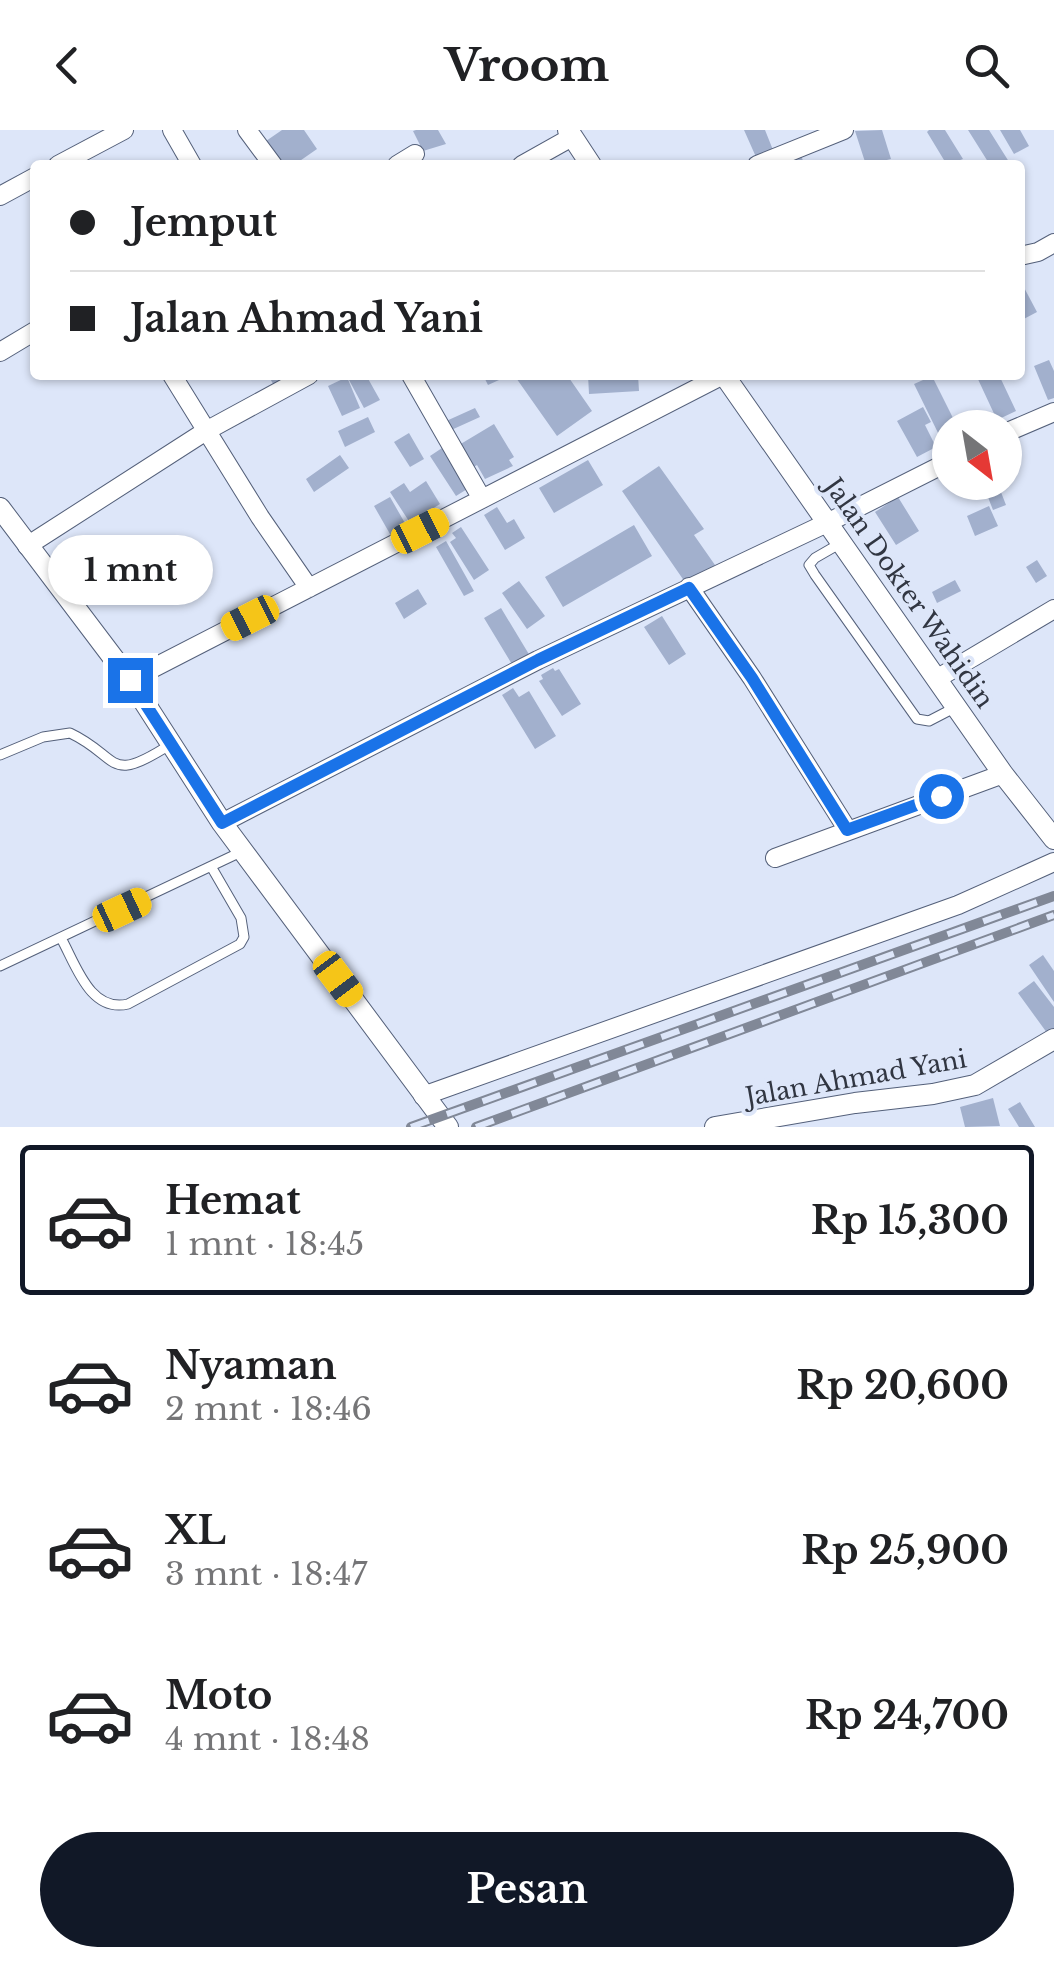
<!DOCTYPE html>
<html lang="id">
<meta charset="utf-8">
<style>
body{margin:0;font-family:"Libre Baskerville",serif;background:#f6f6f6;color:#202124;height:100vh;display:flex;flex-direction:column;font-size:38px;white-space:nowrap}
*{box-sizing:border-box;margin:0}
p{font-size:32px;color:#757577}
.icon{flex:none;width:55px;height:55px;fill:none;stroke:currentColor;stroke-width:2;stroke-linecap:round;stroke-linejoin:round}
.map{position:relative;height:997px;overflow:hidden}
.panel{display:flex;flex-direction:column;background:#fff;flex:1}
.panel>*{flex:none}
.guide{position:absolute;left:30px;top:30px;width:995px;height:220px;border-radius:10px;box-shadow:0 2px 8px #0004;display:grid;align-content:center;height:220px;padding:0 40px;background:#fff}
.needle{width:65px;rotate:149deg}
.tools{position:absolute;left:932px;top:280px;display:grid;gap:20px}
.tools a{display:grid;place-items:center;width:90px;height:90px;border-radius:50%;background:#fff;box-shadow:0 2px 8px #0004;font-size:50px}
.end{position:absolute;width:45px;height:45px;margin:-22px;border:12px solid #1a73e8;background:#fff;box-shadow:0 0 0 5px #fff}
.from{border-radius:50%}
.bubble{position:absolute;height:70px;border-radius:35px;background:#fff;box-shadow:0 2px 8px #0004;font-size:32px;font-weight:700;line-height:70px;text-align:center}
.car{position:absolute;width:30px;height:60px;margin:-30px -15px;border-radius:12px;box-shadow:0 0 8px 2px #0007;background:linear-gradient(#f5c518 24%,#345 0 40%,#f5c518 0 76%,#345 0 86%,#f5c518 0)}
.guide b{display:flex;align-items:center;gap:35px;height:95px;font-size:38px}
.guide b+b{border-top:2px solid #e0e0e0}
.guide i{width:25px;height:25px;background:#202124}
ul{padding:18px 0 0;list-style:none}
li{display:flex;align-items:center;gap:30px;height:150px;margin:0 20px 15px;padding:0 20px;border:5px solid transparent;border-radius:10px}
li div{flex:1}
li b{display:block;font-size:38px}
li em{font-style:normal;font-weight:700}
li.selected{border-color:#111827}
li>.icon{width:90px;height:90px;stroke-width:1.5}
.button{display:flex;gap:20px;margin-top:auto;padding:20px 40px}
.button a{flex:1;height:115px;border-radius:60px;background:#111827;color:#fff;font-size:40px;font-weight:700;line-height:115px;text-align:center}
header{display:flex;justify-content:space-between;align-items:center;height:130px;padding:0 40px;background:#fff;font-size:45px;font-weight:700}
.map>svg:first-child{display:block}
.building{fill:#a2b0cd}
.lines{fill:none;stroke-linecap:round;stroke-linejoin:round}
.service-casing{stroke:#54607a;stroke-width:11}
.minor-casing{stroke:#54607a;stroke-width:20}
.tertiary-casing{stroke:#54607a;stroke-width:22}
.service{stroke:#fff;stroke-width:9}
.minor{stroke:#fff;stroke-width:18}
.tertiary{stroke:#fff;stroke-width:20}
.rail-casing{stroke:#818897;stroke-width:10}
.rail{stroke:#dde6f9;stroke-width:6;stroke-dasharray:19;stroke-linecap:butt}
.route{stroke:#1a73e8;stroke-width:12}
.labels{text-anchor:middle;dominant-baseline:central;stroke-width:8;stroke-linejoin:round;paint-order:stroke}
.street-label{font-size:25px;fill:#313642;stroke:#dde6f9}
</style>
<header><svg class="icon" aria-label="back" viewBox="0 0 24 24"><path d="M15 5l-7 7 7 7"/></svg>Vroom<svg class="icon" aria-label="search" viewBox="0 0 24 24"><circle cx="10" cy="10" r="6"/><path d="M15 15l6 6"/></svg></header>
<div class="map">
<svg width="1054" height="997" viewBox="0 0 1054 997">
<rect width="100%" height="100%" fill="#dde6f9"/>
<!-- building -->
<path class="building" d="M 282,0 L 304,0 L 317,19 L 294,35 L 282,35 L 266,11 Z
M 416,0 L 438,0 L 446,14 L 423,21 L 413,1 Z
M 744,0 L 765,0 L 773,20 L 756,27 Z
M 882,0 L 891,29 L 866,35 L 855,1 Z
M 929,0 L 945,0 L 963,29 L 947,35 L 927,2 Z
M 968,0 L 989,0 L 1011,35 L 990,35 Z
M 1000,0 L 1020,0 L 1029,16 L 1014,24 Z
M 801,26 L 805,35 L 779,35 Z
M 1020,150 L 1037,182 L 1020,191 Z
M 1049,230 L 1054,241 L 1054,268 L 1048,270 L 1034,236 Z
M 268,245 L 291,245 L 293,249 L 276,259 Z
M 358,245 L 366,245 L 380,270 L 364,278 L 349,250 Z
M 483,245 L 510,245 L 488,255 Z
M 514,245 L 567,245 L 592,281 L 557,306 Z
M 588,245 L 638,245 L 639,261 L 589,264 Z
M 976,245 L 999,245 L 1016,281 L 997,290 Z
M 932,246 L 958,298 L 950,298 L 950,307 L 942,311 L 914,254 Z
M 347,247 L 360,278 L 342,286 L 328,256 Z
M 923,277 L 931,292 L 925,295 L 936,317 L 917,327 L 897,291 Z
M 475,278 L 480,287 L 449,301 L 444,292 Z
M 368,287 L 375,302 L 345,317 L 338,301 Z
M 494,294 L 514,327 L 509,330 L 513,336 L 485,349 L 477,335 L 472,338 L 459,315 Z
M 409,303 L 424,329 L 410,337 L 394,312 Z
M 445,316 L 472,356 L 456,366 L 430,326 Z
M 340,325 L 349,338 L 314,362 L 306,349 Z
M 588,330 L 603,355 L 554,383 L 539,358 Z
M 659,336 L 704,399 L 694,405 L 715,435 L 687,455 L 622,361 Z
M 426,351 L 440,374 L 424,384 L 430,393 L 416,402 L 390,362 L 404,353 L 410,362 Z
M 982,352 L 997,352 L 1006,375 L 993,380 Z
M 390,367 L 410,402 L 394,411 L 374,376 Z
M 898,367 L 919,401 L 896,415 L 875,382 Z
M 989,376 L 998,396 L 975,406 L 967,386 Z
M 497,377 L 507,393 L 514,389 L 525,408 L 505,420 L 484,385 Z
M 634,395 L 652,426 L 563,477 L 545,447 Z
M 461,397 L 489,440 L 474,450 L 450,412 L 456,408 L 452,403 Z
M 446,411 L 474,461 L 464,466 L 436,417 Z
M 1037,430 L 1047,446 L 1036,453 L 1026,437 Z
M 955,450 L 961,461 L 937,473 L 932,462 Z
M 519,451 L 545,486 L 527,499 L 502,463 Z
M 418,459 L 427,474 L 404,489 L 395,473 Z
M 501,478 L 530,526 L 513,536 L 484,488 Z
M 662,486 L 686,524 L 669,535 L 644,497 Z
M 553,538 L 555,541 L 559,539 L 581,574 L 562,586 L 539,551 L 543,549 L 541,545 Z
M 513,558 L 519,567 L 529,561 L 556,606 L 535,619 L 502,565 Z
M 1043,825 L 1054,841 L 1054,872 L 1029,835 Z
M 1034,851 L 1054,877 L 1054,904 L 1050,907 L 1018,863 Z
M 993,968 L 1000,996 L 965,997 L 960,977 Z
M 1020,972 L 1035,997 L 1019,997 L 1008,979 Z"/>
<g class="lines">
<defs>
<path id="service" d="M 841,413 L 815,428 L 809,435 L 815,445 L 917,589 L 929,591 L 956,577
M 0,625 L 43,607 L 70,603 C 121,627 106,656 171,614
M 61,808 C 76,835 90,883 128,874 L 240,814 L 244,807 L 241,788 L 212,738
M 0,836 L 243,721"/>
<path id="minor" d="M 172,0 L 192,35
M 247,0 L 273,35
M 58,35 L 124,0
M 397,35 L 415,24
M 522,35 L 572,7
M 757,35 L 844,0
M 0,66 L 35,47
M 1020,126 L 1038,122 L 1054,113
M 0,222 L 35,201
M 172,245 L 260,387 L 309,458
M 411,245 L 482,369
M 1005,303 L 1054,282
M 27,416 L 206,301 L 309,245
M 689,457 L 752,548 L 847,699
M 938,548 L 1054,479
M 130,550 L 723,245
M 222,693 L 538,530 L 829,392 L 950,331
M 775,728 L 1003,644
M 423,966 L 958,775 L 1054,732"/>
<path id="tertiary" d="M 568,0 L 591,35
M 724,245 L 1003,644 L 1054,709
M 0,378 L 130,550 L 222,693 L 448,997
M 715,997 L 855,973 L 933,964 L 975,955 L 1054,909"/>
</defs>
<!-- service casing -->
<use href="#service" class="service-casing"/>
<!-- minor casing -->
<use href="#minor" class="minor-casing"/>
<!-- tertiary casing -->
<use href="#tertiary" class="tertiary-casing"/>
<!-- service -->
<use href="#service" class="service"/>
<!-- minor -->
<use href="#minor" class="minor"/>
<!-- tertiary -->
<use href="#tertiary" class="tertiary"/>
<defs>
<path id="rail" d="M 411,997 L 1054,766
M 476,997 L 1054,785"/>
</defs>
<!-- rail casing -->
<use href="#rail" class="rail-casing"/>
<!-- rail -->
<use href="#rail" class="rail"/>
</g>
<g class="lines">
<!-- route -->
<path class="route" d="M 130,550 L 222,693 L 538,530 L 689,458 L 752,548 L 847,700 L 941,666"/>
</g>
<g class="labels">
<!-- street labels -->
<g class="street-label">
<text transform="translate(909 463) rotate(55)">Jalan Dokter Wahidin</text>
<text transform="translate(856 948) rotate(-10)">Jalan Ahmad Yani</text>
</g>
</g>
</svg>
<div class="tools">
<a><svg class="needle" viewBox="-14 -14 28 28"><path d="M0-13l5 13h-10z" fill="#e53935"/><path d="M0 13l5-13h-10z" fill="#757577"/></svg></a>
</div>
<i class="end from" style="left:941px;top:666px"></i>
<i class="end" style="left:130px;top:550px"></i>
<div class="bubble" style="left:48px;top:405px;width:165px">1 mnt</div>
<i class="car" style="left:420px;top:401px;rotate:63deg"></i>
<i class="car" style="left:250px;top:488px;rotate:243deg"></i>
<i class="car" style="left:122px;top:780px;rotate:65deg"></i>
<i class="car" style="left:338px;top:849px;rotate:143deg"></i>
<div class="guide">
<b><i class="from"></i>Jemput</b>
<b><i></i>Jalan Ahmad Yani</b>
</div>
</div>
<section class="panel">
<ul>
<li class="selected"><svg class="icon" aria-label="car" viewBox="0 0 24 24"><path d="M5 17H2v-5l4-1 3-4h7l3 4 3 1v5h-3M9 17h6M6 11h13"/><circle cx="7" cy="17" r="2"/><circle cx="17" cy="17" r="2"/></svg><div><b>Hemat</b><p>1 mnt · 18:45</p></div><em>Rp 15,300</em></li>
<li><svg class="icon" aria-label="car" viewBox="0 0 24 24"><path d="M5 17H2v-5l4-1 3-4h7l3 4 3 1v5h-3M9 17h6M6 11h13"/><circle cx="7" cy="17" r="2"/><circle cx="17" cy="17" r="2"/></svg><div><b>Nyaman</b><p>2 mnt · 18:46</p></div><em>Rp 20,600</em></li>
<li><svg class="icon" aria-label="car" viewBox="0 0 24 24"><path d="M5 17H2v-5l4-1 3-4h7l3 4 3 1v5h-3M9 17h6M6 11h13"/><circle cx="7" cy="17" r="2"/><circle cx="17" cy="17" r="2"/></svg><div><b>XL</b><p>3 mnt · 18:47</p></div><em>Rp 25,900</em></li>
<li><svg class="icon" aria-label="car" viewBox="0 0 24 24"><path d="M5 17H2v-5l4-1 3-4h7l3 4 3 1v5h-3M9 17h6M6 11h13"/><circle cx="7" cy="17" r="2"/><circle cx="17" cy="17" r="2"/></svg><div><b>Moto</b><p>4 mnt · 18:48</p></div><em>Rp 24,700</em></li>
</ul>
<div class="button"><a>Pesan</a></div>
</section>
